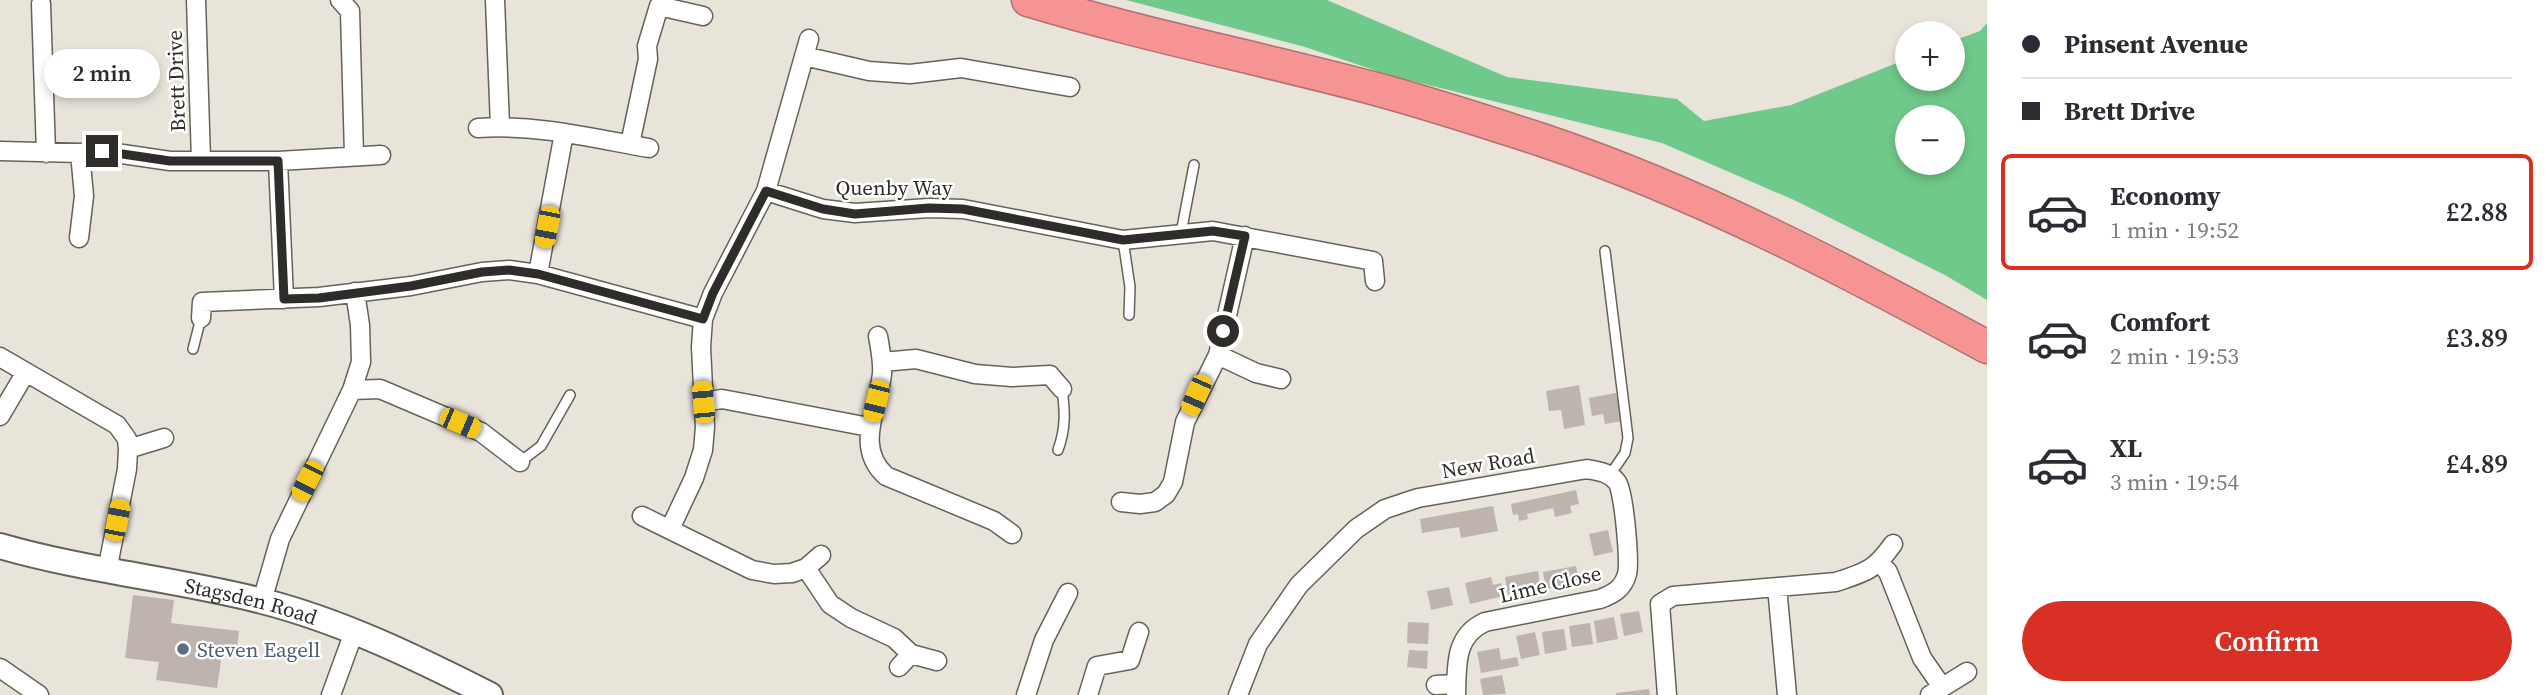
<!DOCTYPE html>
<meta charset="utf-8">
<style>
body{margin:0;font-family:"Source Serif 4",serif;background:#f7f7f7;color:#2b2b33;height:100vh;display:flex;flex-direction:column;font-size:26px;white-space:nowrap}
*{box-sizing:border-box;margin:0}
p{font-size:23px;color:#7c7c81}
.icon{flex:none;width:38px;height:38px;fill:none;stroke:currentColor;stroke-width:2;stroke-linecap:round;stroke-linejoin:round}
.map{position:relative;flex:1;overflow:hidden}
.sheet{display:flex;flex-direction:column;background:#fff;width:560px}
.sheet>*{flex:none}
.top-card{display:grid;align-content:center;height:154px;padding:0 35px;background:#fff}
.buttons{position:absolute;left:1895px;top:21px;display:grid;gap:14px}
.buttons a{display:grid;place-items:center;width:70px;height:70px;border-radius:50%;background:#fff;box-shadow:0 4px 10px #0003;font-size:35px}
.end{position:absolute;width:32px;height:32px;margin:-16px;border:9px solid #2f2d29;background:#fff;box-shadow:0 0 0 4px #fff}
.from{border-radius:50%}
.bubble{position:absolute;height:49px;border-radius:24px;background:#fff;box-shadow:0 4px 10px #0003;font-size:23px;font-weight:600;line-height:49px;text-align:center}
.car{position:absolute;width:21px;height:42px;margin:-21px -10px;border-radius:9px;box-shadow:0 0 5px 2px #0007;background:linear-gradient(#f5c518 24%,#345 0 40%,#f5c518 0 76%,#345 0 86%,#f5c518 0)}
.top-card b{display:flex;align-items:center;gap:24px;height:66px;font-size:26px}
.top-card b+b{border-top:2px solid #e1e1e2}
.top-card i{width:18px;height:18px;background:#2b2b33}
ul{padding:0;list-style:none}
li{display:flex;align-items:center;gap:21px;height:116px;margin:0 14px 10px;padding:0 21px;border:4px solid transparent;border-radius:10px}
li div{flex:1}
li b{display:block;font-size:26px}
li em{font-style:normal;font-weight:600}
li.current{border-color:#d93025}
li>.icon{width:63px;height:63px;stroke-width:1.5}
.cta{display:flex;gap:14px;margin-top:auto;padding:14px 35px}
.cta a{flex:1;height:80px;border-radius:42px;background:#d93025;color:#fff;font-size:28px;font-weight:600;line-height:80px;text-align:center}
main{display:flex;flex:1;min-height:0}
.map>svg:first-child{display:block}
.forest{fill:#6fc98a;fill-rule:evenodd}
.building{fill:#beb3ae}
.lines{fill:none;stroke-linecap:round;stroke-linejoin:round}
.lane-casing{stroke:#656259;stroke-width:12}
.street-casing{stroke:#656259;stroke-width:21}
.secondary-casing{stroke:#656259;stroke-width:28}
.highway-casing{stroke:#b0706f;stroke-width:35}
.lane{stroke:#fff;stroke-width:9}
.street{stroke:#fff;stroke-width:18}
.secondary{stroke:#fff;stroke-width:24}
.highway{stroke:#f69494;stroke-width:32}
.route{stroke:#2f2d29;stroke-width:9}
.service-dot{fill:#5c6f8a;stroke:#fff;stroke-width:2.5}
.labels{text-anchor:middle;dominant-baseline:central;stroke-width:5;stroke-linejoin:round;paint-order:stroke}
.street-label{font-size:21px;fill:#2f2d29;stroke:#fff}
.service-label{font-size:21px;fill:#4e5e75;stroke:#fff;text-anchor:start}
</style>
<main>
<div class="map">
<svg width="1987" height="695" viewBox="0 0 1987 695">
<rect width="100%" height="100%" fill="#e8e4da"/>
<!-- forest -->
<path class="forest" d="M 1126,0 L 1327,0 L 1507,77 L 1677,99 L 1704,121 L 1791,105 L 1907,59 L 1908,79 L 1953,79 L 1953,41 L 1980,31 L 1987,23 L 1987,300 L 1945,275 L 1794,200 L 1662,143 L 1392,76 L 1305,47 ZM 1908,117 L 1953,117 L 1953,163 L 1908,163 Z"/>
<!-- building -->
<path class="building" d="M 1579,385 L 1585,425 L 1564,429 L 1561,410 L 1549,411 L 1546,391 Z
M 1616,393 L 1622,421 L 1605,424 L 1603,414 L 1592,416 L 1589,398 Z
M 1576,490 L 1579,504 L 1570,506 L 1572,513 L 1555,517 L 1553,508 L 1527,514 L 1528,519 L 1519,521 L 1518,514 L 1513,515 L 1511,504 Z
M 1493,506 L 1498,531 L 1461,538 L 1459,527 L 1422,533 L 1420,519 Z
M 1608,530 L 1613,552 L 1594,556 L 1589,534 Z
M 1576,566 L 1579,580 L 1567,582 L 1568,586 L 1546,589 L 1543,572 Z
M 1538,571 L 1541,591 L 1508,596 L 1505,577 Z
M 1491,577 L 1493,585 L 1501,583 L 1504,596 L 1470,604 L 1465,583 Z
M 1449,587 L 1453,605 L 1431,610 L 1427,591 Z
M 133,595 L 174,600 L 171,623 L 239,631 L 236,656 L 222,654 L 217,688 L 156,680 L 159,662 L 125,658 Z
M 1639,611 L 1643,632 L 1624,636 L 1620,614 Z
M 1614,617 L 1618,639 L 1597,643 L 1594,621 Z
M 1408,622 L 1429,623 L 1428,644 L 1407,643 Z
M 1590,623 L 1593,644 L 1572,647 L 1569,626 Z
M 1564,629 L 1567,650 L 1545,654 L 1542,632 Z
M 1535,632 L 1540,655 L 1521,659 L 1516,636 Z
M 1499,648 L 1501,660 L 1517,657 L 1519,666 L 1481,673 L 1477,652 Z
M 1409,650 L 1428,651 L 1427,669 L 1407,667 Z
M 1502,675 L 1506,694 L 1483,695 L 1480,679 Z
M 1649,689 L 1650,695 L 1616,695 L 1616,693 Z"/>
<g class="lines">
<defs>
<path id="lane" d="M 1181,233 L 1194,165
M 1123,240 L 1130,287 L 1129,315
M 1605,251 L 1628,438 L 1625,453 L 1610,475
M 193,349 L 201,318
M 1058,450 C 1066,428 1065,411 1062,389
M 520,462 L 541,446 L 570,395"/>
<path id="street" d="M 196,0 L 201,161
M 340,0 L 350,11 L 354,155
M 495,0 L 500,126
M 41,4 L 46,153
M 804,56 L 869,71 L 910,74 L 961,68 L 1070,87
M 478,128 C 535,124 592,138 649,148
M 630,144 L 648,59 L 647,46 L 659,6 L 703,16
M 0,151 L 80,153 L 102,151 L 170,161 L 278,161 L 381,155
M 278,161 L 284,299
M 766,191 L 823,209 L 855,213 L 929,208 L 963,209 L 1123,240 L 1213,231 L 1373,261 L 1375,281
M 79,238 L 84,196 L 80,153
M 538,274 L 564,133
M 201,318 L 202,302 L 319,297 L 411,286 L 482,272 L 509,270 L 538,274 L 703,319
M 878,336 C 880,348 883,361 882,374 C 878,409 854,447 886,476 L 994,521 L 1012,534
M 1218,355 L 1256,373 L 1281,379
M 0,357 L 117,425 L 127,439 L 128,449 L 127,469 L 107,571
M 882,362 L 916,359 L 975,374 L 1012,377 L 1050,375 L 1062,389
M 352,390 L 380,389 L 481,432 L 520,462
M 703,402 L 722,399 L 869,427
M 0,416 L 26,372
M 128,449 L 164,438
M 1121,502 L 1140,504 L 1155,502 L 1166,494 L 1173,482 L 1185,422 L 1218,355 L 1245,236
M 642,516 L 752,570 L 774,574 L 792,573 L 806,568 L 821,555
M 670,529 L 694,478 L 703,450 L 705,427 L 701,347 L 703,319 L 713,293 L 766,191 L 809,39
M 1880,563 L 1888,572 L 1922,658 L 1942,687
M 806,568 L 830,604 L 851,618 L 894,638 L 911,654 L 937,661
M 1777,587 L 1787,695
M 262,601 L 280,539 L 352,390 L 361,362 L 360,325 L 355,292
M 899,667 L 911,654
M 0,668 L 39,695
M 1436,685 L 1456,684
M 331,695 L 354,632
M 1026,695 L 1044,640 L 1068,593
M 1088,695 L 1097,666 L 1130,660 L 1139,632
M 1238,695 L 1258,644 L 1299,585 L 1356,529 L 1385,509 L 1418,498 L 1587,469 C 1598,471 1609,472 1617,482 C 1624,491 1630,562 1627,574 C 1623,589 1613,594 1600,599 L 1485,622 C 1454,636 1457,666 1456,695
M 1667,695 L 1660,604 L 1673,596 L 1836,582 C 1866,572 1875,570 1893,544
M 1930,695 L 1967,672"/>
<g id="secondary">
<path id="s1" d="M 0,546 C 86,571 176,579 262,601 C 341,621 417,658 490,695"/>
</g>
<path id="highway" d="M 1028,0 C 1143,35 1260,58 1376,89 C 1431,104 1487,122 1542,140 C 1697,192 1844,269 1987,347"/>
</defs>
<!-- lane casing -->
<use href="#lane" class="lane-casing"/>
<!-- street casing -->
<use href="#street" class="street-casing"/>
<!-- secondary casing -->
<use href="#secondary" class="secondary-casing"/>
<!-- highway casing -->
<use href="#highway" class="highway-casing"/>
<!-- lane -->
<use href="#lane" class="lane"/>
<!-- street -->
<use href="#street" class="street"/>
<!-- secondary -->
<use href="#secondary" class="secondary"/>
<!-- highway -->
<use href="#highway" class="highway"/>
</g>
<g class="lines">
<!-- route -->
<path class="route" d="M 102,151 L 170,161 L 278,161 L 284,299 L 319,298 L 411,286 L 482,272 L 509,270 L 538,274 L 703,319 L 713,293 L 766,191 L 823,209 L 855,214 L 929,208 L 963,209 L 1123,240 L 1213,231 L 1245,236 L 1223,331"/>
</g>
<!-- markers -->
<circle class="service-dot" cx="183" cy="649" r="7"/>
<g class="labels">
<!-- street labels -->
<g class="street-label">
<text transform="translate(176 81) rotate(-92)">Brett Drive</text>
<text x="894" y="187">Quenby Way</text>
<text transform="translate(1488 463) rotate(-10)">New Road</text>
<text transform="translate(1550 584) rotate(-13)">Lime Close</text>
<text stroke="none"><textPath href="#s1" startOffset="257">Stagsden Road</textPath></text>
</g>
<!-- service labels -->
<g class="service-label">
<text x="197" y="649">Steven Eagell</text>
</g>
</g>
</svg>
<div class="buttons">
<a>+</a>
<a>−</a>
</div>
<i class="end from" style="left:1223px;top:331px"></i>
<i class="end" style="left:102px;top:151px"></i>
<div class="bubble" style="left:44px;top:49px;width:116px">2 min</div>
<i class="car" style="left:547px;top:227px;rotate:191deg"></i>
<i class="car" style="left:1196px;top:395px;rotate:204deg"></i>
<i class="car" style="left:876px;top:401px;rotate:194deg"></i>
<i class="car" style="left:703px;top:402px;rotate:355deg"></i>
<i class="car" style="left:460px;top:423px;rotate:113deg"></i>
<i class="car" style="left:307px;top:481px;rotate:207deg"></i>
<i class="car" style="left:117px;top:520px;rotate:11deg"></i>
</div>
<section class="sheet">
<div class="top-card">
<b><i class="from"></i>Pinsent Avenue</b>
<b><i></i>Brett Drive</b>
</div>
<ul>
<li class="current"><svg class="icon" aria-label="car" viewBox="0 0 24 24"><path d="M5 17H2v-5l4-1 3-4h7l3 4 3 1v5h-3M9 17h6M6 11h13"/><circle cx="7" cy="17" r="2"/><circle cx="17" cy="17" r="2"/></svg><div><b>Economy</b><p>1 min · 19:52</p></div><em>£2.88</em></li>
<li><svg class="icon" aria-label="car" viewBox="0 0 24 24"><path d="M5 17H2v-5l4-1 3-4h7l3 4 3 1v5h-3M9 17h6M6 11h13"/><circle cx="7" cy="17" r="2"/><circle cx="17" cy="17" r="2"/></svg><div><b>Comfort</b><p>2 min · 19:53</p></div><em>£3.89</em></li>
<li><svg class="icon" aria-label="car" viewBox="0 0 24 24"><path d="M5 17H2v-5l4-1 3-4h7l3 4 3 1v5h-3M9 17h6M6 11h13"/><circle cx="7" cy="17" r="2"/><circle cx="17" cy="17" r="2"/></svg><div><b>XL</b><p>3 min · 19:54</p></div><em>£4.89</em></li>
</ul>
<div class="cta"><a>Confirm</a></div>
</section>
</main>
